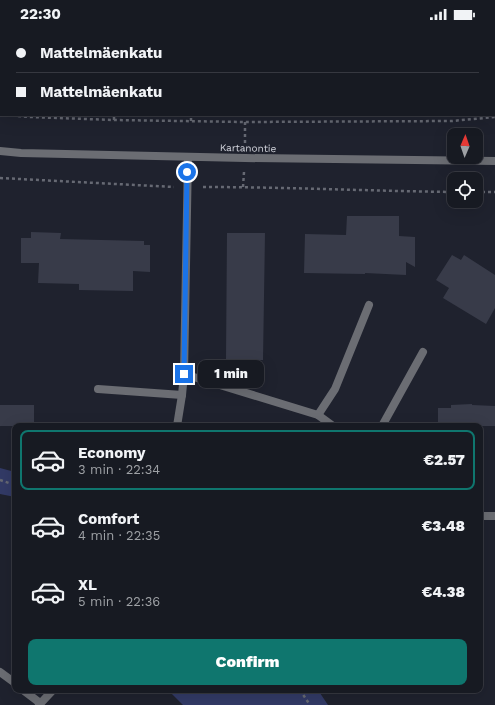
<!DOCTYPE html>
<meta charset="utf-8">
<style>
body{margin:0;font-family:"Work Sans",sans-serif;background:#20232a;color:#f1f3f6;height:100vh;display:flex;flex-direction:column;font-size:15px;white-space:nowrap}
*{box-sizing:border-box;margin:0}
p{font-size:13px;color:#9ea1a5}
.icon{flex:none;width:22px;height:22px;fill:none;stroke:currentColor;stroke-width:2;stroke-linecap:round;stroke-linejoin:round}
.map{position:relative;flex:1;overflow:hidden}
.drawer{position:absolute;left:12px;top:395px;width:471px;height:270px;display:flex;flex-direction:column;background:#171a22;border-radius:8px;box-shadow:0 4px 16px #0002,0 0 0 1px #363840}
.drawer>*{flex:none}
.guide{position:absolute;left:0px;top:0px;width:495px;height:88px;box-shadow:0 4px 16px #0002,0 0 0 1px #363840;display:grid;align-content:center;height:88px;padding:0 16px;background:#171a22}
.needle{width:26px;rotate:2deg}
.tools{position:absolute;left:447px;top:100px;display:grid;gap:8px}
.tools a{display:grid;place-items:center;width:36px;height:36px;border-radius:8px;background:#171a22;box-shadow:0 4px 16px #0002,0 0 0 1px #363840;font-size:20px}
.end{position:absolute;width:18px;height:18px;margin:-9px;border:5px solid #1a73e8;background:#fff;box-shadow:0 0 0 2px #fff}
.from{border-radius:50%}
.bubble{position:absolute;height:28px;border-radius:8px;background:#171a22;box-shadow:0 4px 16px #0002,0 0 0 1px #363840;font-size:13px;font-weight:800;line-height:28px;text-align:center}
.guide b{display:flex;align-items:center;gap:14px;height:38px;font-size:15px}
.guide b+b{border-top:1px solid #363840}
.guide i{width:10px;height:10px;background:#f1f3f6}
ul{padding:7px 0 0;list-style:none}
li{display:flex;align-items:center;gap:12px;height:60px;margin:0 8px 6px;padding:0 8px;border:2px solid transparent;border-radius:8px}
li div{flex:1}
li b{display:block;font-size:15px}
li em{font-style:normal;font-weight:800}
li.current{border-color:#0f766e}
li>.icon{width:36px;height:36px;stroke-width:1.5}
.action{display:flex;gap:8px;margin-top:auto;padding:8px 16px}
.action a{flex:1;height:46px;border-radius:8px;background:#0f766e;color:#fff;font-size:16px;font-weight:800;line-height:46px;text-align:center}
.status{display:flex;justify-content:space-between;align-items:center;height:28px;padding:0 20px;background:#171a22;direction:ltr}
.status svg{height:11px;fill:currentColor}
.map>svg:first-child{display:block}
.green{fill:#323a66}
.building{fill:#383b49}
.lines{fill:none;stroke-linecap:round;stroke-linejoin:round}
.path{stroke:#666973;stroke-width:2.5;stroke-dasharray:3 3;stroke-linecap:butt}
.service{stroke:#6b6d73;stroke-width:8}
.minor{stroke:#6b6d73;stroke-width:8}
.tertiary{stroke:#6b6d73;stroke-width:8}
.route{stroke:#1a73e8;stroke-width:5}
.labels{text-anchor:middle;dominant-baseline:central;stroke-width:3.5;stroke-linejoin:round;paint-order:stroke}
.street-label{font-size:10px;fill:#d4d6de;stroke:#1f222e}
</style>
<div class="status"><b>22:30</b><svg viewBox="0 0 49 12"><path d="M0 12V9h3v3zM5 12V6h3v6zM10 12V3h3v9zM15 12V0h3v12zM26 1h20v11H26zM47 4h2v5h-2z"/></svg></div>
<div class="map">
<svg width="495" height="677" viewBox="0 0 495 677">
<rect width="100%" height="100%" fill="#1f222e"/>
<!-- green -->
<path class="green" d="M 0,440 L 15,444 L 15,469 L 0,466 Z
M 168,662 L 318,662 L 328,677 L 183,677 Z"/>
<!-- building -->
<path class="building" d="M 347,188 L 399,188 L 399,208 L 415,209 L 415,239 L 406,234 L 406,247 L 365,245 L 365,246 L 304,245 L 305,206 L 346,207 Z
M 31,204 L 61,205 L 60,211 L 144,213 L 144,217 L 150,217 L 150,244 L 133,243 L 133,263 L 79,262 L 79,256 L 38,255 L 39,235 L 21,235 L 21,210 L 31,210 Z
M 227,205 L 265,205 L 263,332 L 226,332 Z
M 452,227 L 461,232 L 464,227 L 495,247 L 495,280 L 486,296 L 443,270 L 449,260 L 436,252 Z
M 472,376 L 472,377 L 495,378 L 495,398 L 438,398 L 438,380 L 451,380 L 451,377 Z
M 0,377 L 34,377 L 34,398 L 0,398 Z"/>
<g class="lines">
<!-- path -->
<path class="path" d="M 191,0 L 191,1
M 471,1 L 471,0
M 0,86 L 1,87
M 6,87 L 30,89 L 114,92 L 245,94 L 452,93 L 495,89
M 114,92 L 114,87
M 191,93 L 191,87
M 245,115 L 245,94
M 0,150 L 174,159
M 203,159 C 286,159 370,163 454,164
M 243,159 L 244,144
M 476,164 L 495,164
M 0,452 L 15,457
M 300,662 L 310,677"/>
<!-- service -->
<path class="service" d="M 117,1 L 117,0
M 98,361 L 182,367
M 318,387 L 335,361 L 369,277
M 382,398 L 423,324
M 480,488 L 495,488
M 0,644 L 15,655
M 23,662 L 40,675"/>
<!-- minor -->
<path class="minor" d="M 184,346 L 318,387 L 333,398
M 177,398 L 182,367 L 184,346 L 188,129
M 39,677 L 53,662"/>
<!-- tertiary -->
<path class="tertiary" d="M 0,123 L 21,125 L 245,130 L 495,133"/>
</g>
<g class="lines">
<!-- route -->
<path class="route" d="M 184,346 L 187,144"/>
</g>
<g class="labels">
<!-- street labels -->
<g class="street-label">
<text transform="translate(248 120) rotate(1)">Kartanontie</text>
</g>
</g>
</svg>
<div class="tools">
<a><svg class="needle" viewBox="-14 -14 28 28"><path d="M0-13l5 13h-10z" fill="#e53935"/><path d="M0 13l5-13h-10z" fill="#9ea1a5"/></svg></a>
<a><svg class="icon" aria-label="locate" viewBox="0 0 24 24"><circle cx="12" cy="12" r="6"/><path d="M12 2v4M12 18v4M2 12h4M18 12h4"/></svg></a>
</div>
<i class="end from" style="left:187px;top:144px"></i>
<i class="end" style="left:184px;top:346px"></i>
<div class="bubble" style="left:198px;top:332px;width:66px">1 min</div>
<div class="guide">
<b><i class="from"></i>Mattelmäenkatu</b>
<b><i></i>Mattelmäenkatu</b>
</div>
<section class="drawer">
<ul>
<li class="current"><svg class="icon" aria-label="car" viewBox="0 0 24 24"><path d="M5 17H2v-5l4-1 3-4h7l3 4 3 1v5h-3M9 17h6M6 11h13"/><circle cx="7" cy="17" r="2"/><circle cx="17" cy="17" r="2"/></svg><div><b>Economy</b><p>3 min · 22:34</p></div><em>€2.57</em></li>
<li><svg class="icon" aria-label="car" viewBox="0 0 24 24"><path d="M5 17H2v-5l4-1 3-4h7l3 4 3 1v5h-3M9 17h6M6 11h13"/><circle cx="7" cy="17" r="2"/><circle cx="17" cy="17" r="2"/></svg><div><b>Comfort</b><p>4 min · 22:35</p></div><em>€3.48</em></li>
<li><svg class="icon" aria-label="car" viewBox="0 0 24 24"><path d="M5 17H2v-5l4-1 3-4h7l3 4 3 1v5h-3M9 17h6M6 11h13"/><circle cx="7" cy="17" r="2"/><circle cx="17" cy="17" r="2"/></svg><div><b>XL</b><p>5 min · 22:36</p></div><em>€4.38</em></li>
</ul>
<div class="action"><a>Confirm</a></div>
</section>
</div>
